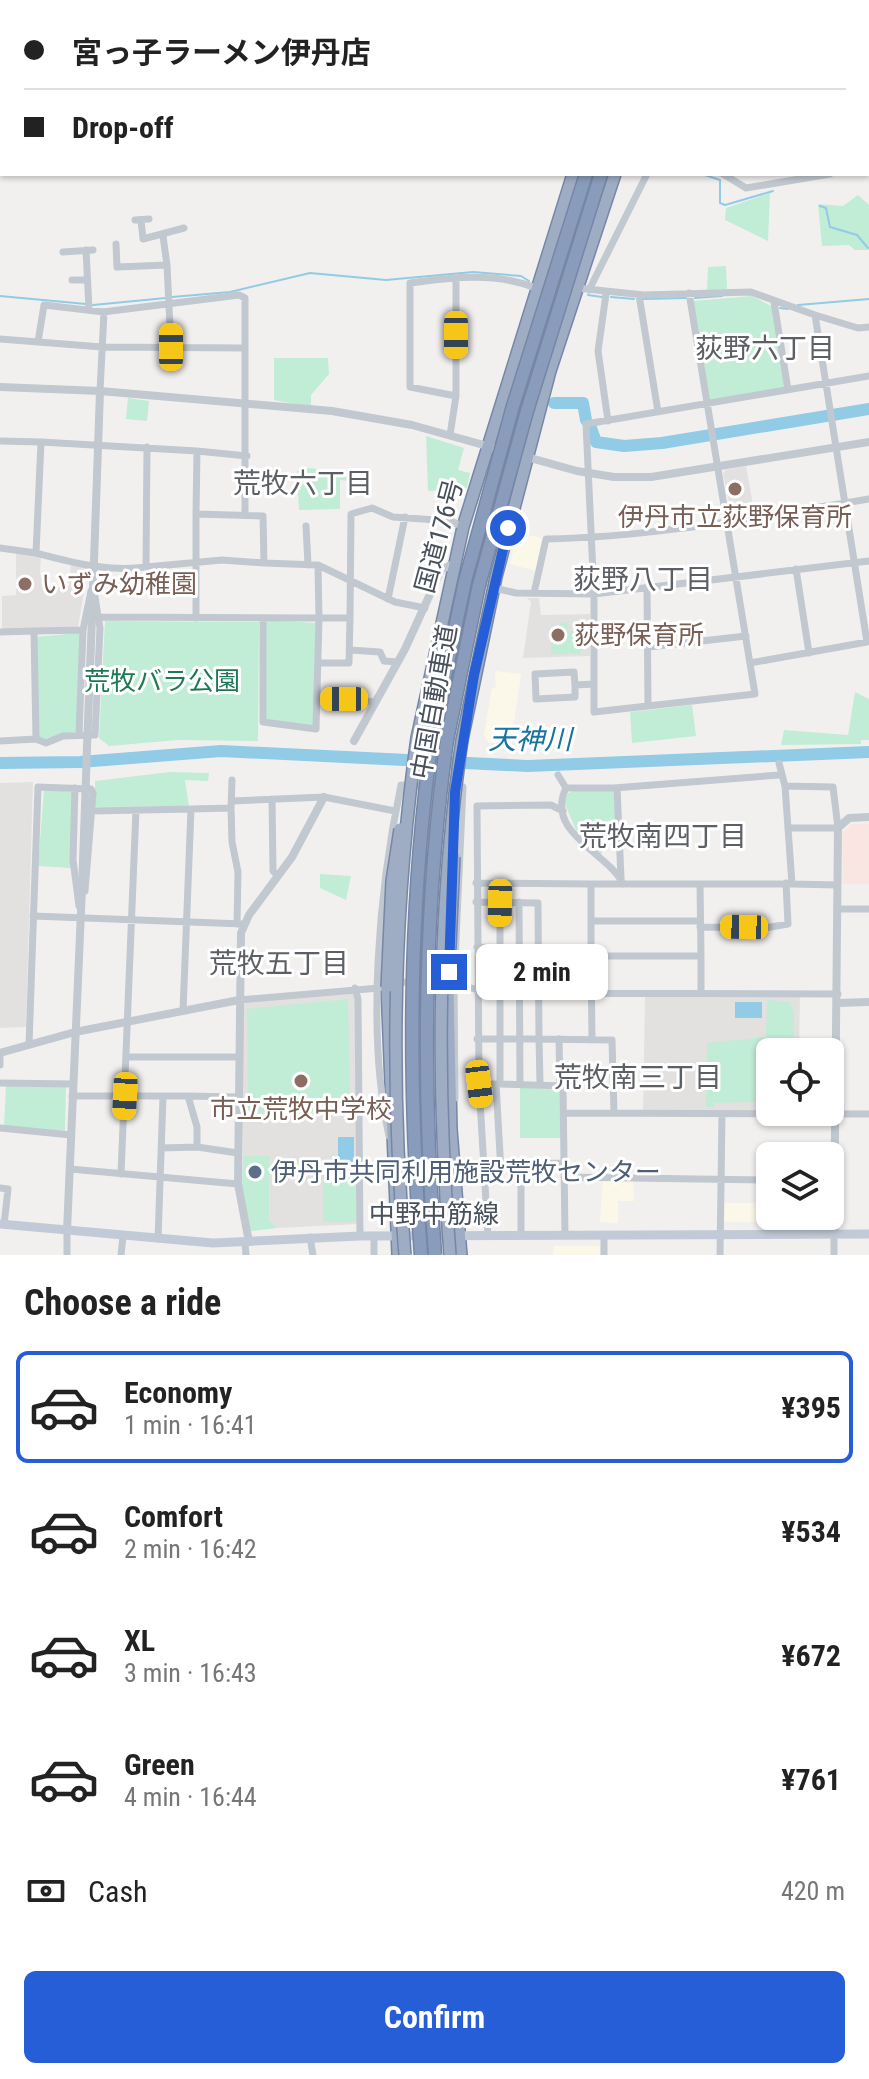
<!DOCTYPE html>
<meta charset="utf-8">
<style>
body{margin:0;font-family:"Roboto Condensed","Noto Sans JP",sans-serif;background:#f2f2f2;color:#222;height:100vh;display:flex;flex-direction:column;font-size:30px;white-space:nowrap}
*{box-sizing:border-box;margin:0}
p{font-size:26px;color:#767676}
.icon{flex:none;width:44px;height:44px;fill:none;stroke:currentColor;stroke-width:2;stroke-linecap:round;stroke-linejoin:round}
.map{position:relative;height:1255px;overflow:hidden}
.side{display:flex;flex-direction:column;background:#fff;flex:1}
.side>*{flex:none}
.hud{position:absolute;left:0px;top:0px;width:870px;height:176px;box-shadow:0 2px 6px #0004;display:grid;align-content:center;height:176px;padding:0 24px;background:#fff}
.controls{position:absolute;left:756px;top:1038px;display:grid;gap:16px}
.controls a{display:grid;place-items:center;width:88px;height:88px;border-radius:12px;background:#fff;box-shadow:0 2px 6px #0004;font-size:40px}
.end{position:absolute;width:36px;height:36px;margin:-18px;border:10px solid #255ed6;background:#fff;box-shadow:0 0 0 4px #fff}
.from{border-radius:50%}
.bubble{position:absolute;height:56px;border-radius:12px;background:#fff;box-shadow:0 2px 6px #0004;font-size:26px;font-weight:700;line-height:56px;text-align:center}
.car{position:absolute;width:24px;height:48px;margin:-24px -12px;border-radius:10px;box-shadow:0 0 6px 2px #0007;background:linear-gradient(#f5c518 24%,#345 0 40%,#f5c518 0 76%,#345 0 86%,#f5c518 0)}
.hud b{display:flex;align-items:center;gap:28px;height:76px;font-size:30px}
.hud b+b{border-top:2px solid #e0e0e0}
.hud i{width:20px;height:20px;background:#222}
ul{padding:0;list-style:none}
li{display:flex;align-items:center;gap:24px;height:112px;margin:0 16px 12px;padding:0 8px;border:4px solid transparent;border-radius:12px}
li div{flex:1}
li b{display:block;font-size:30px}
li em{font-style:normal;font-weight:700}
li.active{border-color:#255ed6}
li>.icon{width:72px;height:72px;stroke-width:1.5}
h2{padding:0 24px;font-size:36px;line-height:96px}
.pay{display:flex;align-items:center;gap:20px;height:88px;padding:0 24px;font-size:30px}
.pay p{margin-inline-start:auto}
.primary-button{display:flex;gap:16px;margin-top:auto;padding:16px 24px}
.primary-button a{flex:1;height:92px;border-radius:12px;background:#255ed6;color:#fff;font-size:32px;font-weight:700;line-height:92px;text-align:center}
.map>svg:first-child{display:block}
.commercial{fill:#fbf8ea}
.education{fill:#e3e1e0}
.medical{fill:#f9e6e2}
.green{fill:#c1ecd6}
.water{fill:#91cbe6}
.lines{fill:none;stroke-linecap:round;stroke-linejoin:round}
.stream{stroke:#91cbe6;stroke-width:2}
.river{stroke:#91cbe6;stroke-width:12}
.trunk-casing{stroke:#7687a6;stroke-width:14}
.motorway-casing{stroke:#7687a6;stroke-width:15}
.minor{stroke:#c1c8d0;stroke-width:7}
.tertiary{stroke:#c1c8d0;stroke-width:8}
.secondary{stroke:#c3cad7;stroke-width:9}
.trunk{stroke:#9eacc4;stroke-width:11}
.motorway{stroke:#8a9cbb;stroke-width:12}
.trunk-bridge-casing{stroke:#7687a6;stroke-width:14;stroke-linecap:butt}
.motorway-bridge-casing{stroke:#7687a6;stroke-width:15;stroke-linecap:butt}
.tertiary-bridge{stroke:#c1c8d0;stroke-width:8}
.trunk-bridge{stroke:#9eacc4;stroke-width:11}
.motorway-bridge{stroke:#8a9cbb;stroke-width:12}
.route{stroke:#255ed6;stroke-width:10}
.education-dot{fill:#8d6e63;stroke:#fff;stroke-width:3}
.service-dot{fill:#5c6f8a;stroke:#fff;stroke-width:3}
.labels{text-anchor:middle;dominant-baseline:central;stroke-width:6;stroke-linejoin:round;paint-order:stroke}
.education-label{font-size:26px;fill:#785e54;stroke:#fff}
.street-label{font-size:26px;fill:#48505b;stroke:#fff}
.park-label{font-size:26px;fill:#1d7855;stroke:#fff}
.service-label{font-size:26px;fill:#4e5e75;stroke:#fff;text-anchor:start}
.neighbourhood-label{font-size:28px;fill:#5c5f64;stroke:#fff}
.water-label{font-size:28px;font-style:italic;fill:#1674a1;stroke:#fff}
</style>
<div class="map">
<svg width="869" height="1255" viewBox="0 0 869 1255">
<rect width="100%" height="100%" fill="#f2f0ef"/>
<!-- commercial -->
<path class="commercial" d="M 518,532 L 544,539 L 536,571 L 510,564 Z
M 495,671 L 521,674 L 511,743 L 489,743 L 484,735 L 492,688 L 496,688 Z
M 603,1181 L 633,1181 L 634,1201 L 618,1201 L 618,1223 L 600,1222 Z
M 724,1203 L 759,1203 L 759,1222 L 724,1222 Z
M 554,1246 L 599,1246 L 601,1255 L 553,1255 Z"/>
<!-- education -->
<path class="education" d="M 746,466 L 755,516 L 733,520 L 723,474 L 725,470 Z
M 16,551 L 41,557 L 40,574 L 46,589 L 69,586 L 71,564 L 88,569 L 78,627 L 2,630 L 2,596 L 16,595 Z
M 527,598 L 539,598 L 541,615 L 590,614 L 590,656 L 523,658 L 531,602 Z
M 33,782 L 26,1027 L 0,1028 L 0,783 Z
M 353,990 L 358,1002 L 359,1224 L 277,1228 L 269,1220 L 270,1157 L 243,1156 L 243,1007 L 246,1002 Z
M 645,997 L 800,997 L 799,1052 L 770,1052 L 770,1111 L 643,1112 Z"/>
<!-- medical -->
<path class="medical" d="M 851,824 L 869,824 L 869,884 L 843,884 L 842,834 Z"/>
<!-- green -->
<path class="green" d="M 770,193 L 768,241 L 725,220 L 726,208 Z
M 858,195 L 869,205 L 869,250 L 855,250 L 849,245 L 822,246 L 818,204 L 843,206 Z
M 726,266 L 727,289 L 707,290 L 708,267 Z
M 752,296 L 773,307 L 785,388 L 710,400 L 693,301 Z
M 274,358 L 328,358 L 329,374 L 311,395 L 311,407 L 274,400 Z
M 128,398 L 149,401 L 147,421 L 126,419 Z
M 426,436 L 464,448 L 458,470 L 470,473 L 467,488 L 428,491 Z
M 309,468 L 359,475 L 359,482 L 340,480 L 340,509 L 299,510 L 297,471 Z
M 266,620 L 316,623 L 313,726 L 266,720 Z
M 105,621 L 259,622 L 258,741 L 178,740 L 109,746 L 99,738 Z
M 567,622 L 568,631 L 575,631 L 575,638 L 581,639 L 581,654 L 551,654 L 551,638 L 560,638 L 560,623 Z
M 78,633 L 81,635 L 77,730 L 75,734 L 46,741 L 39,738 L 36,637 Z
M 855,692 L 869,699 L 869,740 L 861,740 L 861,744 L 781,745 L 784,730 L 848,735 Z
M 692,705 L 696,736 L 632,743 L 630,712 Z
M 170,772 L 209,773 L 208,781 L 185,780 L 189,806 L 95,807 L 95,781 Z
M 44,789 L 73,792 L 71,868 L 38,866 Z
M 577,790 L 616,791 L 618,842 L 601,844 L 602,857 L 578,835 L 564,802 L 568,793 Z
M 320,874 L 351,876 L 346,900 L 320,888 Z
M 348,999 L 350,1098 L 342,1100 L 339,1113 L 248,1112 L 247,1009 Z
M 767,1000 L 790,1002 L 794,1014 L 794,1052 L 770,1052 L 770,1102 L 714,1103 L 714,1107 L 706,1107 L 707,1043 L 766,1037 Z
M 6,1086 L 66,1087 L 65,1131 L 4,1126 Z
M 520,1087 L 561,1090 L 561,1138 L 520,1138 Z
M 243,1156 L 270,1156 L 269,1220 L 277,1228 L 251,1231 L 242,1186 Z
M 356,1173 L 356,1222 L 323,1222 L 323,1174 Z"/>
<!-- water -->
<path class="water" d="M 735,1002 L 762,1002 L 762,1018 L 735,1018 Z
M 338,1137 L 354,1137 L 354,1164 L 338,1164 Z"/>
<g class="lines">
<!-- stream -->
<path class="stream" d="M 868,104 L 869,105
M 702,174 L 720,180 L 720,203 L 725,205 L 773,191
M 820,206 L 826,208 L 830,227 L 857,235 L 868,248
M 588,295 L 602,297
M 0,296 L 86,304
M 172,297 L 230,292 L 310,273 L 386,280 L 473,272 L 521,276 L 529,281
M 611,297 L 634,299
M 695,298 L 722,296
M 643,299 L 686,298
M 93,305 L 166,298
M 798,305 L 869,299
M 780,308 L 788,309"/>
<!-- river -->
<path class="river" d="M 554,403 L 583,403 L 586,420
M 591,428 L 596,442 L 624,446 L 662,443 L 869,409
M 0,763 L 80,762 L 221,751 L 528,766 L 869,752"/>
<defs>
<path id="trunk" d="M 629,2 L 629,0
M 674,2 L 675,0
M 417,738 L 463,527 L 573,174
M 462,740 L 496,577 L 550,371 L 615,174
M 387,987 L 398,1255
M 448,989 L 451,1129 L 461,1255"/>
<path id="motorway" d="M 643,2 L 644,0
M 659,2 L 660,0
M 432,738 L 465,581
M 447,740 L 479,585"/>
</defs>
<!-- trunk casing -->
<use href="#trunk" class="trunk-casing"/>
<!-- motorway casing -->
<use href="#motorway" class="motorway-casing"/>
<!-- minor -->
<path class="minor" d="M 43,2 L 44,0
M 171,2 L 172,0
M 221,2 L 221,0
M 739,2 L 740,0
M 828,2 L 828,0
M 0,66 L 2,66
M 0,166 L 2,166
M 868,167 L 869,168
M 723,174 L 746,188 L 830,174
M 135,220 L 149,219
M 141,220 L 143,239 L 184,228
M 163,236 L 167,265
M 116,244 L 117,267 L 167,265 L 171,347
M 86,250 L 89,309
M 63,252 L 93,250
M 72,280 L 87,280
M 577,288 L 644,295 L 751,292 L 815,315 L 858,328 L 869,327
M 589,290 L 647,174
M 689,293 C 711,426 733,560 755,694 L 594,712 L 594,594 L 586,424 L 869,376
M 606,294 L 598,351 L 608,421
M 639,295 L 658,412
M 774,302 L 788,390
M 103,312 L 239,295 L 245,298 L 245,515
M 0,339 L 102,347 L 245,348
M 38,342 L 44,305 L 104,312 L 100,391
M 456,396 L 456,278
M 450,435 L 456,396 L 410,387 L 410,283 C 453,277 496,272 536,288
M 0,441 L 41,442
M 147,447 L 146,567 L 222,560 L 264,563
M 196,514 L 197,451 L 247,456
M 306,526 L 308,565
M 0,548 L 36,553
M 146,567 C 107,572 74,563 36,553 L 41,442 L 197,451
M 796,569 L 809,653
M 647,587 L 648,706
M 494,588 L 516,593 L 594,594 L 869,561
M 534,593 L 546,539 C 655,537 762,516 869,499
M 388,599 L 405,517
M 99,617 L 319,618 L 318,565
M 196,618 L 196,514 L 263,516 L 264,563 L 318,565 L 395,602 L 425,608
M 263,618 L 263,722 L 316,729 L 319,618 L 350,618 L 351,514 L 372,508 L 393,517 L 451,521 L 463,527
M 0,632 L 34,631
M 649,647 L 746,636
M 350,650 L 380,652 L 384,661 L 397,662
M 319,663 L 349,663 L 350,618
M 750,663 L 867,642 L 815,315
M 575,685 L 574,672 L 535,674 L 536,699 L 575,697 L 575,685 L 594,684
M 319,699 L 375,702
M 79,735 L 83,630
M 36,739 L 34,631 L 83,630 L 91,591
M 0,741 L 36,739 L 46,743 L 63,736 L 95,735 L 100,628 L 95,597
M 779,763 L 785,786 L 833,787 L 838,828 L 788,828
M 558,775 L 566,788
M 75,788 L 73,860 L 79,906
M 617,788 L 621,878
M 272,799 L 273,871 L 278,876
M 232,801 L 324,797 L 395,811
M 231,808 L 232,842 L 238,872 L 237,924
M 93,811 L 191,809
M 476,883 L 591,884
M 623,884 C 610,854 544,833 566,788 L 614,788 L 779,775
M 700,884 L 591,884 L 591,956 L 701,956 L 701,993
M 792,884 L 837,885
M 476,902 L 538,903 L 539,1039 L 612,1040 L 614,1113
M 519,902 L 520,1084
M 500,903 L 500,1084 L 479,1084 L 477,806 L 551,805 L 563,811
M 837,909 L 869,909
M 33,916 L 243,924
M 591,921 L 700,921
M 700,927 L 765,928 L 788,924 L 786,883
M 477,947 L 520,948
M 591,956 L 592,1040
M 701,956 L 700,884 L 792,884 L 785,786
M 393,982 L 454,983 L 478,990
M 355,988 L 358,999 L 360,1236
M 478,993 L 838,994
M 239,1000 L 379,988
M 183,1011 L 191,809 L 231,808 L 232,780
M 477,1039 L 539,1039 L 540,1083
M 559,1039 L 560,1084
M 29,1045 L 38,787 L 91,789 L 93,793 L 85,891
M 127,1057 L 239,1057
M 0,1065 L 0,1053
M 0,1083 L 73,1084
M 479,1084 L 488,1236
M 500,1084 L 563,1086 L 565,1235
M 72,1096 L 188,1096
M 565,1113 L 869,1114
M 0,1128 L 71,1135
M 389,1136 C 366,1032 379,889 401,785 L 463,787 L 454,983 L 455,1098
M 197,1147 L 197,1127 L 188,1096 L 238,1097
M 161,1148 L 197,1147 L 238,1153
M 70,1169 L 238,1184
M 485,1173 L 501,1172 L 496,1084
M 121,1174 L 136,810
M 564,1177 L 770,1180
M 0,1188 L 8,1189 L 4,1225
M 67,1231 L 67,1255
M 781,1234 L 782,1216
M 834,1234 L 834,1255
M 521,1235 L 521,1164 L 564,1163
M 604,1235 L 604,1255
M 310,1237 L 313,1255
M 158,1239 L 163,1097
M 245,1243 L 246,1255
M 121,1255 L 123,1236
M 374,1255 L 374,1236
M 720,1255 L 722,1114"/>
<!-- tertiary -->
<path class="tertiary" d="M 0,387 L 100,391 L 332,411 L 412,425 L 577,471 L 614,477 L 651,477 L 869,442
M 92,617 L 100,391
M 354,741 L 405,649 L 441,570 L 453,564
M 86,778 L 87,747
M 838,1003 L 869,1002
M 0,1053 L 75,1032 L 239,1000
M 67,1231 L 82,889
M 834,1234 L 838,828 L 849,818 L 869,817
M 249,1242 L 238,1184 L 241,933 L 249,915 L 292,857 L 324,797"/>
<!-- secondary -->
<path class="secondary" d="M 695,0 L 700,2
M 5,2 L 6,0
M 0,17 L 2,11
M 868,38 L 869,38
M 0,1224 L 213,1243 L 360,1236 L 869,1234"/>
<!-- trunk -->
<use href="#trunk" class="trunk"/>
<!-- motorway -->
<use href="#motorway" class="motorway"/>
<defs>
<path id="trunk-bridge" d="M 387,987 L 392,881 L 400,829
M 448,989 L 454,857
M 405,1255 C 390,1083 393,910 417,738
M 450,1255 C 436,1082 437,912 462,740"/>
<path id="motorway-bridge" d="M 465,581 L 513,406 L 586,174
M 479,585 L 527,411 L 601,174
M 421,1255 C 408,1081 408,911 432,738
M 435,1255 C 422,1082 423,912 447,740"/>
</defs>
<!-- trunk-bridge casing -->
<use href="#trunk-bridge" class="trunk-bridge-casing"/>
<!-- motorway-bridge casing -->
<use href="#motorway-bridge" class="motorway-bridge-casing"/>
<!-- tertiary-bridge -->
<path class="tertiary-bridge" d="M 87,747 L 92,617
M 82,889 L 86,778"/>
<!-- trunk-bridge -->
<use href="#trunk-bridge" class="trunk-bridge"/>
<!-- motorway-bridge -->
<use href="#motorway-bridge" class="motorway-bridge"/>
</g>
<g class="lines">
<!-- route -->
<path class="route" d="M 449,972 L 455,792 L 474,675 L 508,528"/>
</g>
<!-- markers -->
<g class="education-dot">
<circle cx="735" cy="489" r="8"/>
<circle cx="25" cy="584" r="8"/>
<circle cx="558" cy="635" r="8"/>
<circle cx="301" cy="1081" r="8"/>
</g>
<circle class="service-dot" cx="255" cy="1172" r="8"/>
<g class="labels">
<!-- education labels -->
<g class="education-label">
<text x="735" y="517">伊丹市立荻野保育所</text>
<text x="41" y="584" text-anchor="start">いずみ幼稚園</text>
<text x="574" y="635" text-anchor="start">荻野保育所</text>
<text x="301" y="1109">市立荒牧中学校</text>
</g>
<!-- street labels -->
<g class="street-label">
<text transform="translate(439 536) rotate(-75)">国道176号</text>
<text transform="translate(434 702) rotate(-80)">中国自動車道</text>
<text x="434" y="1214">中野中筋線</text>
</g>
<!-- park labels -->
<g class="park-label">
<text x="162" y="681">荒牧バラ公園</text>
</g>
<!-- service labels -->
<g class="service-label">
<text x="271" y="1172">伊丹市共同利用施設荒牧センター</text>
</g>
<!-- neighbourhood labels -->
<g class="neighbourhood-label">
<text x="765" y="348">荻野六丁目</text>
<text x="303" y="483">荒牧六丁目</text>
<text x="643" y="579">荻野八丁目</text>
<text x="663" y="836">荒牧南四丁目</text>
<text x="279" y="963">荒牧五丁目</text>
<text x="638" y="1077">荒牧南三丁目</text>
</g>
<!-- water labels -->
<g class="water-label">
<text x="530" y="739">天神川</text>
</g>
</g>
</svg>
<div class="controls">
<a><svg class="icon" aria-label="locate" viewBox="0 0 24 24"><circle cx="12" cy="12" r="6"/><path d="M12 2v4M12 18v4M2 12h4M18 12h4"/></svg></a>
<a><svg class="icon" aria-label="layers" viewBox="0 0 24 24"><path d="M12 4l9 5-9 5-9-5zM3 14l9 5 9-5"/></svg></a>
</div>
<i class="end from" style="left:508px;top:528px"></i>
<i class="end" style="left:449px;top:972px"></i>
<div class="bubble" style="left:476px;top:944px;width:132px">2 min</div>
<i class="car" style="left:456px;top:335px;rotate:180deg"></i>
<i class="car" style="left:171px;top:347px;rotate:0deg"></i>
<i class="car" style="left:344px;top:699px;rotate:270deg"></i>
<i class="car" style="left:500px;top:903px;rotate:181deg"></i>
<i class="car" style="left:744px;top:927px;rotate:271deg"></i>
<i class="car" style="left:479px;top:1084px;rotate:173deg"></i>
<i class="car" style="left:125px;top:1096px;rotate:183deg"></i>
<div class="hud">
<b><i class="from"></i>宮っ子ラーメン伊丹店</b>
<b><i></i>Drop-off</b>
</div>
</div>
<section class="side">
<h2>Choose a ride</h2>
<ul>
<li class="active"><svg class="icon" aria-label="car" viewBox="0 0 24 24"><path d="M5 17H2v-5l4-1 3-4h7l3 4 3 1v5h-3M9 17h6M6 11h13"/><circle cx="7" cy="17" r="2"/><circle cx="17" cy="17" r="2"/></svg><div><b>Economy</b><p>1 min · 16:41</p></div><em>¥395</em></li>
<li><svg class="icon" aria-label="car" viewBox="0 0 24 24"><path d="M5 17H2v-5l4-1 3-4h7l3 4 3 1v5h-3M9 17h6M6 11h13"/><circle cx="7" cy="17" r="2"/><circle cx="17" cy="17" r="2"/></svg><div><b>Comfort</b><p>2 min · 16:42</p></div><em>¥534</em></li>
<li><svg class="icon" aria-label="car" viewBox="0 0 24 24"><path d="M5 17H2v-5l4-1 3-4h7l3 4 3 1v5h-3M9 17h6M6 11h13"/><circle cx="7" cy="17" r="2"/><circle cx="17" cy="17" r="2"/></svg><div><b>XL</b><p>3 min · 16:43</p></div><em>¥672</em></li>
<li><svg class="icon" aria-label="car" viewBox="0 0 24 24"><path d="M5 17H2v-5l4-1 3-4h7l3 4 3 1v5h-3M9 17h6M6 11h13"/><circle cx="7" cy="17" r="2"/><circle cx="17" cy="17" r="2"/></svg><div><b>Green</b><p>4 min · 16:44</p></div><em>¥761</em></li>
</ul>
<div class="pay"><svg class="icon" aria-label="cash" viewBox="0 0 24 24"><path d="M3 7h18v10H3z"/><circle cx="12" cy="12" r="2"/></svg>Cash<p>420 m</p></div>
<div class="primary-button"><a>Confirm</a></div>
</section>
